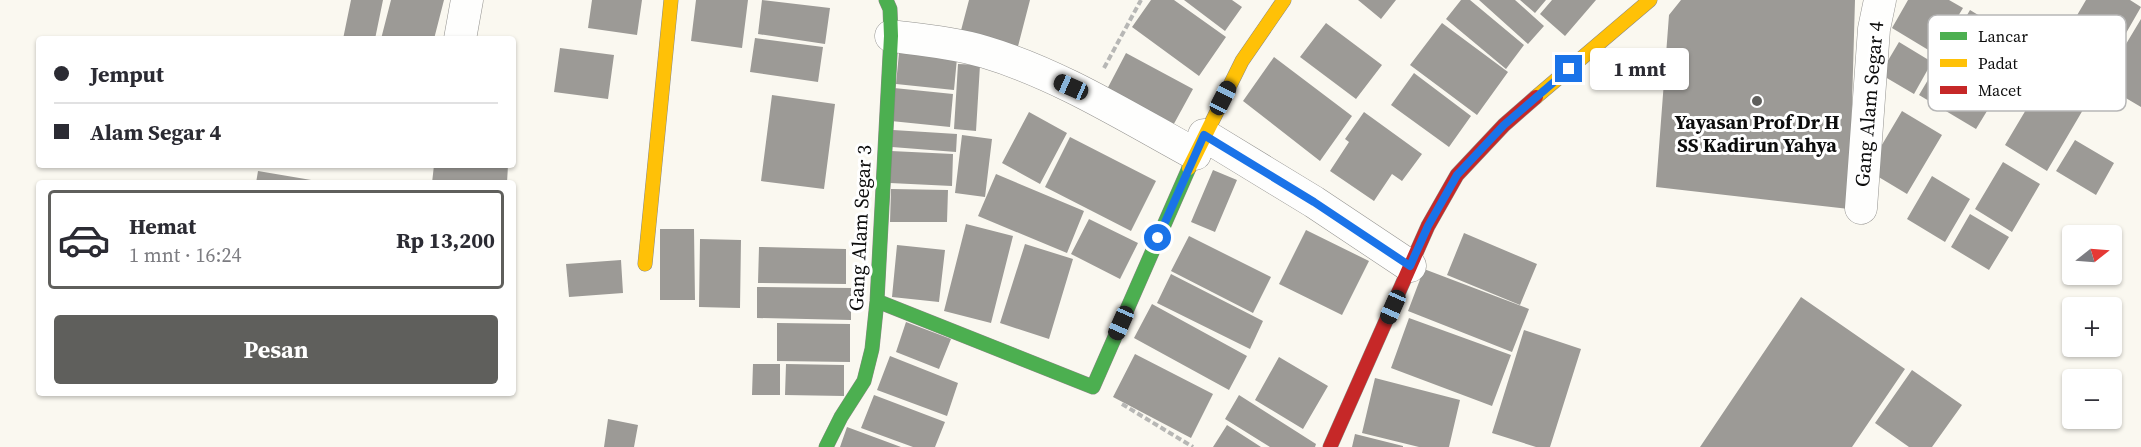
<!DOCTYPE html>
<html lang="id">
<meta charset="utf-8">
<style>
body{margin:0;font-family:"Source Serif 4",serif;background:#f7f7f7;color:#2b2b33;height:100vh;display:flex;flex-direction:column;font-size:22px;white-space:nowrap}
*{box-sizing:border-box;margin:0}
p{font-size:20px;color:#7c7c81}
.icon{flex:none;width:33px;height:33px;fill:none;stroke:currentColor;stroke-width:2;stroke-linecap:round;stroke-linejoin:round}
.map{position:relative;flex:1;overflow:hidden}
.panel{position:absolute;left:36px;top:180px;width:480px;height:216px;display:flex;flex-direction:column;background:#fff;border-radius:6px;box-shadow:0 2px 4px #0004}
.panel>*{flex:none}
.hud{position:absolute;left:36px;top:36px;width:480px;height:132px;border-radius:6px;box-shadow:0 2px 4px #0004;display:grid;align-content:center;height:132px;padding:0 18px;background:#fff}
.needle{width:39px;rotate:73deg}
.tools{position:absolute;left:2062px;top:225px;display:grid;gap:12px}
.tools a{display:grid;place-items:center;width:60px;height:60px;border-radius:6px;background:#fff;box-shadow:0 2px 4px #0004;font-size:30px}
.end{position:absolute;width:27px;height:27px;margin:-14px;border:8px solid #1a73e8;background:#fff;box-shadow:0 0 0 3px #fff}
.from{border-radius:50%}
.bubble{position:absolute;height:42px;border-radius:6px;background:#fff;box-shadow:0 2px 4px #0004;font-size:20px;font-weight:700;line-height:42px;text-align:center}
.car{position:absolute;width:18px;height:36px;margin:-18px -9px;border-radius:8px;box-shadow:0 0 4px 2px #0007;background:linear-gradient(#222 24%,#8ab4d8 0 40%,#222 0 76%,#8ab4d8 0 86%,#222 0)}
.hud b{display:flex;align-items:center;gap:21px;height:57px;font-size:22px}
.hud b+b{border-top:2px solid #e1e1e2}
.hud i{width:15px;height:15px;background:#2b2b33}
ul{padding:10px 0 0;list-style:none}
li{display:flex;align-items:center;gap:18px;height:99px;margin:0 12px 9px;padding:0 6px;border:3px solid transparent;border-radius:6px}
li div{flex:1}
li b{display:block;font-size:22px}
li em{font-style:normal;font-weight:700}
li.selected{border-color:#5f5f5c}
li>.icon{width:54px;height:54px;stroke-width:1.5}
.cta{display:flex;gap:12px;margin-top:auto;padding:12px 18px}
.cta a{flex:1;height:69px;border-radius:6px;background:#5f5f5c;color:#fff;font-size:24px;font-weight:700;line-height:69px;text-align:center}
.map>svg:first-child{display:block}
.building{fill:#9c9a96}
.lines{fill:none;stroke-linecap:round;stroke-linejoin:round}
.street-casing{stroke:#93928f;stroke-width:33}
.fast-casing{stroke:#8a8985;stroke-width:15}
.slow-casing{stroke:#8a8985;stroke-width:15}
.jam-casing{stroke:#8a8985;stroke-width:15}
.path{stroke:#b7b7b5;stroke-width:4;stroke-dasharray:6 3;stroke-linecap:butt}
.street{stroke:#fefefd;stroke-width:32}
.fast{stroke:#4caf50;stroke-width:14}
.slow{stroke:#ffc107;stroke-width:14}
.jam{stroke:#c62828;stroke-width:14}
.route{stroke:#1a73e8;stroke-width:8}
.poi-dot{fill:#5f5f5c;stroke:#fff;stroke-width:2}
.labels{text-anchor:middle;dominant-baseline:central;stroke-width:6;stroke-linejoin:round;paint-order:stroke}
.street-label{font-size:20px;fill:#0c0c0c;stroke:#fff}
.poi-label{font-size:20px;font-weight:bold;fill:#0c0c0c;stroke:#fff}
.key{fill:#fff;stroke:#b6b6b6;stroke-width:1.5}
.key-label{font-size:16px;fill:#0c0c0c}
</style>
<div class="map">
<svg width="2141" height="447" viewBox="0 0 2141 447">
<rect width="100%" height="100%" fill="#faf8f0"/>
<!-- building -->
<path class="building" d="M 351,0 L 383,0 L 375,39 L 343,39 Z
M 391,0 L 444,0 L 434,39 L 381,39 Z
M 592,0 L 642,0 L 637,35 L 588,28 Z
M 696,0 L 748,0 L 742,48 L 691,41 Z
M 762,0 L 830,8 L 825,44 L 758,34 Z
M 969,0 L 1030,0 L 1016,54 L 959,38 Z
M 1151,0 L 1174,0 L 1226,37 L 1199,76 L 1132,27 Z
M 1184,0 L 1232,0 L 1242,7 L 1225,31 Z
M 1358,0 L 1396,0 L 1381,19 Z
M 1461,0 L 1470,0 L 1524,45 L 1506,69 L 1446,19 Z
M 1479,0 L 1515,0 L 1544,26 L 1528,44 Z
M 1520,0 L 1546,0 L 1535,13 Z
M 1552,0 L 1596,0 L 1565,36 L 1540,14 Z
M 1681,0 L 1855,0 L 1849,209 L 1656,187 L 1669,15 Z
M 1908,0 L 1949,0 L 1963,8 L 1935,54 L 1892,28 Z
M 2086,0 L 2130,0 L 2141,7 L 2110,61 L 2066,34 Z
M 1970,10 L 2011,35 L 1985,78 L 1945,53 Z
M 2141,19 L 2141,107 L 2102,84 Z
M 1326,23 L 1382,65 L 1356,99 L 1300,57 Z
M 1442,23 L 1508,72 L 1477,115 L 1410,65 Z
M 755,38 L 823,47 L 818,82 L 750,72 Z
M 1899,42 L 1932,62 L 1914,94 L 1880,74 Z
M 560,48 L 614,55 L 608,99 L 554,92 Z
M 899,53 L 957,58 L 954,90 L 896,84 Z
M 1126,53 L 1193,89 L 1170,131 L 1104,95 Z
M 1274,57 L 1352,116 L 1320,161 L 1243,101 Z
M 1941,58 L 1998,93 L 1976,129 L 1919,95 Z
M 2055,61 L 2097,86 L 2047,171 L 2005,145 Z
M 958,64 L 980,65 L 976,131 L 954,129 Z
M 1414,73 L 1471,116 L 1449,147 L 1391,105 Z
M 894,88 L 953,94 L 950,127 L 891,121 Z
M 772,95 L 835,104 L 824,189 L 761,181 Z
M 1902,111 L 1942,135 L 1907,194 L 1867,170 Z
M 1029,112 L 1067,133 L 1040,184 L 1002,163 Z
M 1364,112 L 1422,154 L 1402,181 L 1392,174 L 1374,201 L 1330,171 L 1349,142 L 1345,139 Z
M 893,130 L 957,134 L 956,152 L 892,147 Z
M 962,135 L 992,139 L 985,197 L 955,193 Z
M 1070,137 L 1156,181 L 1131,231 L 1045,187 Z
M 2075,140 L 2114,163 L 2096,195 L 2056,171 Z
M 891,151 L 953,154 L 952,186 L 890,183 Z
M 2003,162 L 2040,184 L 2012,232 L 1975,209 Z
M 434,165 L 508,165 L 507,183 L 432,183 Z
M 1213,170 L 1237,180 L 1215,232 L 1191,222 Z
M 258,171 L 323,182 L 322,183 L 256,183 Z
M 996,174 L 1084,211 L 1067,253 L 978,216 Z
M 1932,176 L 1970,199 L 1945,242 L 1907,219 Z
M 891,189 L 948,190 L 947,222 L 890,222 Z
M 1970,214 L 2009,237 L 1989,270 L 1951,247 Z
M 1089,219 L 1138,243 L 1120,279 L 1071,254 Z
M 966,224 L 1013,236 L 991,323 L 944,311 Z
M 660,229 L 694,229 L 695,300 L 660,300 Z
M 1306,230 L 1369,261 L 1342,315 L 1279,284 Z
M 1464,233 L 1537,264 L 1520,305 L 1447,275 Z
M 1189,236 L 1271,277 L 1253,313 L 1171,271 Z
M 700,239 L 741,240 L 740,308 L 699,307 Z
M 1025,244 L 1073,259 L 1049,339 L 1000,323 Z
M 897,245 L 945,250 L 939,302 L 892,297 Z
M 759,247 L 846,249 L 846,284 L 758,283 Z
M 621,260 L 623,293 L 569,297 L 566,264 Z
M 1424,269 L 1529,309 L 1512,352 L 1408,311 Z
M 1171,274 L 1263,321 L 1250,349 L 1157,303 Z
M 757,287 L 851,288 L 851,320 L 757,318 Z
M 1801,297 L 1905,369 L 1852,447 L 1700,447 Z
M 1152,304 L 1247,356 L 1229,390 L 1134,338 Z
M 1409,318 L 1511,355 L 1492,406 L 1391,368 Z
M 906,322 L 951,339 L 939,369 L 896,352 Z
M 777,323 L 850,324 L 850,362 L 777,361 Z
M 1524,330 L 1581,349 L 1550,447 L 1536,447 L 1492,433 Z
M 1135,354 L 1213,394 L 1191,438 L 1113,397 Z
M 890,356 L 958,383 L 947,416 L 877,390 Z
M 1279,357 L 1328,386 L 1303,429 L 1255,400 Z
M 753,364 L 780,364 L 780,395 L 752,395 Z
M 786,364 L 844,365 L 844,396 L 785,395 Z
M 1912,370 L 1962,405 L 1932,447 L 1909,447 L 1875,423 Z
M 1375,378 L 1460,400 L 1449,447 L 1419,447 L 1362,433 Z
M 874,395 L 945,422 L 935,447 L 913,447 L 861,428 Z
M 1239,395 L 1316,444 L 1315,447 L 1270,447 L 1225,419 Z
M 608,419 L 638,425 L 634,447 L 604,447 Z
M 1227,425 L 1261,447 L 1213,447 Z
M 847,427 L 901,447 L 840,447 Z
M 1355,434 L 1403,446 L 1403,447 L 1352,447 Z"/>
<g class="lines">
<defs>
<path id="street" d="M 891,36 C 922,40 955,43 985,52 C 1059,74 1127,117 1195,154
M 460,39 L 467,0
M 1204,135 L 1314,202 L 1410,266
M 1861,208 L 1874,29 L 1880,0"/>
<path id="fast" d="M 877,301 L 1093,387 L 1189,168
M 826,447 L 841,417 L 864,381 L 872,349 L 877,301 L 891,36 L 890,9 L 886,0"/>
<path id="slow" d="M 1536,97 L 1650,0
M 1189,168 L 1242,61 L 1284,0
M 645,264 L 671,0"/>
<path id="jam" d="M 1330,447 L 1428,226 L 1457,175 L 1504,125 L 1536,97"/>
</defs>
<!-- street casing -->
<use href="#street" class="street-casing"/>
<!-- fast casing -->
<use href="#fast" class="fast-casing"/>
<!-- slow casing -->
<use href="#slow" class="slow-casing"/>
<!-- jam casing -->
<use href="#jam" class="jam-casing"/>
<!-- path -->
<path class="path" d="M 1104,68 L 1141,0
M 1122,404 L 1193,447"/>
<!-- street -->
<use href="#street" class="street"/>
<!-- fast -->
<use href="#fast" class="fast"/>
<!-- slow -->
<use href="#slow" class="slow"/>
<!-- jam -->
<use href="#jam" class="jam"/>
</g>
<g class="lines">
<!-- route -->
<path class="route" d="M 1158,238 L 1204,135 L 1314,202 L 1410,266 L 1428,226 L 1457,175 L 1504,125 L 1569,69"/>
</g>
<!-- markers -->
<circle class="poi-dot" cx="1757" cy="101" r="6"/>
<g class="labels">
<!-- street labels -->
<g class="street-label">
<text transform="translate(1869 104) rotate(-85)">Gang Alam Segar 4</text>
<text transform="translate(860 228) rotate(-87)">Gang Alam Segar 3</text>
</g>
<!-- poi labels -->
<g class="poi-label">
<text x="1757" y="122">Yayasan Prof Dr H<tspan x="1757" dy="23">SS Kadirun Yahya</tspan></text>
</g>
</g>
<!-- legend -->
<rect x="1928" y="15" width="198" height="96" rx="9" class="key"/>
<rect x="1940" y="32" width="27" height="8" fill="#4caf50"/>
<rect x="1940" y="59" width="27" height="8" fill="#ffc107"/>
<rect x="1940" y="86" width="27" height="8" fill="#c62828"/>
<g class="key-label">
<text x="1978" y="42">Lancar</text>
<text x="1978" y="69">Padat</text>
<text x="1978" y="96">Macet</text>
</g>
</svg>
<div class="tools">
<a><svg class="needle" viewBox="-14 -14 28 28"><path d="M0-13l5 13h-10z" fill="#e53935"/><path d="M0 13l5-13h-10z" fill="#7c7c81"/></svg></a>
<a>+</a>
<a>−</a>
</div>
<i class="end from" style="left:1158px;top:238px"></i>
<i class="end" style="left:1569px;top:69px"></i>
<div class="bubble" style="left:1590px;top:48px;width:99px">1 mnt</div>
<i class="car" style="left:1071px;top:87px;rotate:294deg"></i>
<i class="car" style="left:1223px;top:98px;rotate:27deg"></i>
<i class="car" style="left:1393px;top:307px;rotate:204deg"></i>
<i class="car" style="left:1121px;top:323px;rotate:204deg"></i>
<div class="hud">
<b><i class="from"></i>Jemput</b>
<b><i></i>Alam Segar 4</b>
</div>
<section class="panel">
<ul>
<li class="selected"><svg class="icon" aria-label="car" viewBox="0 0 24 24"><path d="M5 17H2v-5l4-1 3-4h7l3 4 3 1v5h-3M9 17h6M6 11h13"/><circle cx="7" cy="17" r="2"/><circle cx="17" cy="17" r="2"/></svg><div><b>Hemat</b><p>1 mnt · 16:24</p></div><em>Rp 13,200</em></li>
</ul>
<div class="cta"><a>Pesan</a></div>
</section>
</div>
